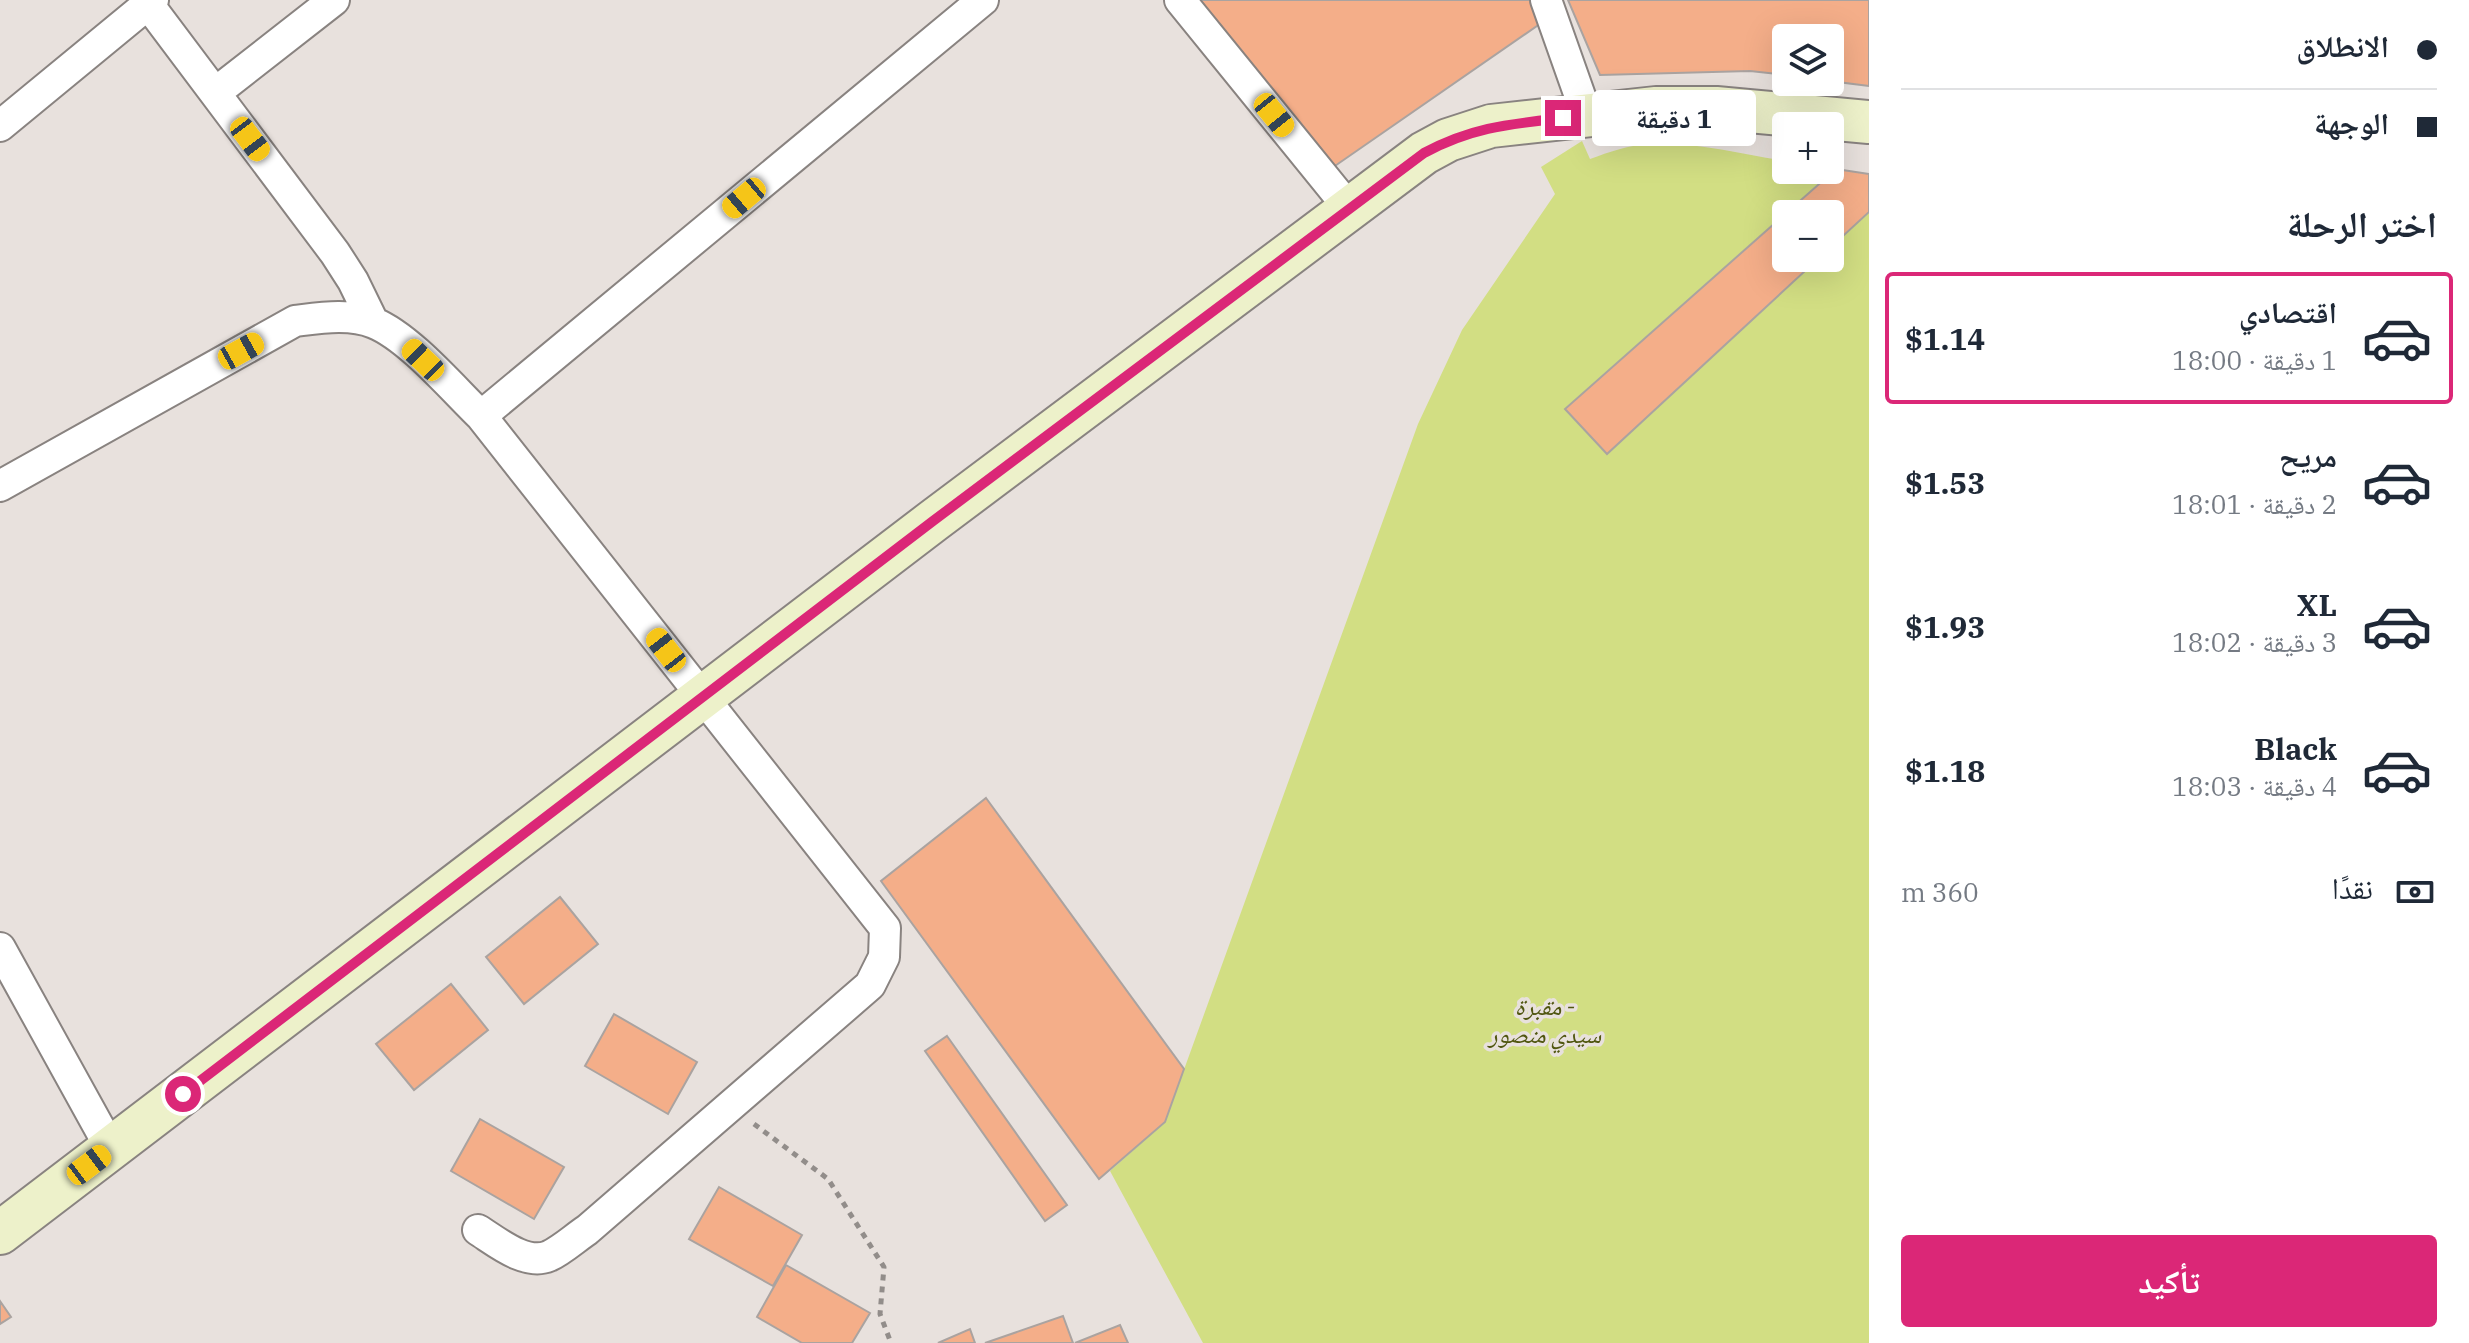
<!DOCTYPE html>
<html lang="ar">
<meta charset="utf-8">
<style>
body{margin:0;font-family:"IBM Plex Serif","Noto Naskh Arabic",serif;background:#f6f6f7;color:#1f2937;direction:rtl;height:100vh;display:flex;flex-direction:column;font-size:30px;white-space:nowrap}
*{box-sizing:border-box;margin:0}
p{font-size:26px;color:#747a83}
.icon{flex:none;width:44px;height:44px;fill:none;stroke:currentColor;stroke-width:2;stroke-linecap:round;stroke-linejoin:round}
.map{position:relative;flex:1;overflow:hidden;direction:ltr}
.sheet{display:flex;flex-direction:column;background:#fff;width:600px}
.sheet>*{flex:none}
.hud{display:grid;align-content:center;height:176px;padding:0 32px;background:#fff}
.tools{position:absolute;left:1772px;top:24px;display:grid;gap:16px}
.tools a{display:grid;place-items:center;width:72px;height:72px;border-radius:8px;background:#fff;box-shadow:0 8px 32px #0002;font-size:40px}
.end{position:absolute;width:36px;height:36px;margin:-18px;border:10px solid #db2777;background:#fff;box-shadow:0 0 0 4px #fff}
.from{border-radius:50%}
.bubble{position:absolute;height:56px;border-radius:8px;background:#fff;box-shadow:0 8px 32px #0002;font-size:26px;font-weight:700;line-height:56px;text-align:center;direction:rtl}
.car{position:absolute;width:24px;height:48px;margin:-24px -12px;border-radius:10px;box-shadow:0 0 6px 2px #0007;background:linear-gradient(#f5c518 24%,#345 0 40%,#f5c518 0 76%,#345 0 86%,#f5c518 0)}
.hud b{display:flex;align-items:center;gap:28px;height:76px;font-size:30px}
.hud b+b{border-top:2px solid #e0e1e3}
.hud i{width:20px;height:20px;background:#1f2937}
ul{padding:0;list-style:none}
li{display:flex;align-items:center;gap:24px;height:132px;margin:0 16px 12px;padding:0 16px;border:4px solid transparent;border-radius:8px}
li div{flex:1}
li b{display:block;font-size:30px}
li em{font-style:normal;font-weight:700}
li.selected{border-color:#db2777}
li>.icon{width:72px;height:72px;stroke-width:1.5}
h2{padding:0 32px;font-size:36px;line-height:96px}
.pay{display:flex;align-items:center;gap:20px;height:88px;padding:0 32px;font-size:30px}
.pay p{margin-inline-start:auto}
.action{display:flex;gap:16px;margin-top:auto;padding:16px 32px}
.action a{flex:1;height:92px;border-radius:8px;background:#db2777;color:#fff;font-size:32px;font-weight:700;line-height:92px;text-align:center}
main{display:flex;flex:1;min-height:0}
.map>svg:first-child{display:block}
.green{fill:#d2de83;fill-rule:evenodd}
.building{fill:#f4ae89;stroke:#aaa3a0;stroke-width:2}
.lines{fill:none;stroke-linecap:round;stroke-linejoin:round}
.street-casing{stroke:#898380;stroke-width:34}
.secondary-casing{stroke:#898380;stroke-width:46}
.path{stroke:#928d8a;stroke-width:5;stroke-dasharray:6 6;stroke-linecap:butt}
.street{stroke:#fff;stroke-width:30}
.secondary{stroke:#edf1ca;stroke-width:42}
.route{stroke:#db2777;stroke-width:10}
.labels{text-anchor:middle;dominant-baseline:central;stroke-width:7;stroke-linejoin:round;paint-order:stroke}
.park-label{font-size:24px;font-style:italic;fill:#505610;stroke:#e8e1dd}
</style>
<main>
<section class="sheet">
<div class="hud">
<b><i class="from"></i>الانطلاق</b>
<b><i></i>الوجهة</b>
</div>
<h2>اختر الرحلة</h2>
<ul>
<li class="selected"><svg class="icon" aria-label="car" viewBox="0 0 24 24"><path d="M5 17H2v-5l4-1 3-4h7l3 4 3 1v5h-3M9 17h6M6 11h13"/><circle cx="7" cy="17" r="2"/><circle cx="17" cy="17" r="2"/></svg><div><b>اقتصادي</b><p>1 دقيقة · 18:00</p></div><em>$1.14</em></li>
<li><svg class="icon" aria-label="car" viewBox="0 0 24 24"><path d="M5 17H2v-5l4-1 3-4h7l3 4 3 1v5h-3M9 17h6M6 11h13"/><circle cx="7" cy="17" r="2"/><circle cx="17" cy="17" r="2"/></svg><div><b>مريح</b><p>2 دقيقة · 18:01</p></div><em>$1.53</em></li>
<li><svg class="icon" aria-label="car" viewBox="0 0 24 24"><path d="M5 17H2v-5l4-1 3-4h7l3 4 3 1v5h-3M9 17h6M6 11h13"/><circle cx="7" cy="17" r="2"/><circle cx="17" cy="17" r="2"/></svg><div><b>XL</b><p>3 دقيقة · 18:02</p></div><em>$1.93</em></li>
<li><svg class="icon" aria-label="car" viewBox="0 0 24 24"><path d="M5 17H2v-5l4-1 3-4h7l3 4 3 1v5h-3M9 17h6M6 11h13"/><circle cx="7" cy="17" r="2"/><circle cx="17" cy="17" r="2"/></svg><div><b>Black</b><p>4 دقيقة · 18:03</p></div><em>$1.18</em></li>
</ul>
<div class="pay"><svg class="icon" aria-label="cash" viewBox="0 0 24 24"><path d="M3 7h18v10H3z"/><circle cx="12" cy="12" r="2"/></svg>نقدًا<p>360 m</p></div>
<div class="action"><a>تأكيد</a></div>
</section>
<div class="map">
<svg width="1869" height="1343" viewBox="0 0 1869 1343">
<rect width="100%" height="100%" fill="#e8e1dd"/>
<!-- green -->
<path class="green" d="M 1582,141 L 1590,159 C 1609,152 1629,145 1650,144 C 1692,141 1744,155 1786,161 L 1786,170 L 1830,168 L 1869,174 L 1869,1343 L 1203,1343 L 1110,1171 L 1165,1122 L 1418,424 L 1462,330 L 1555,194 L 1541,167 ZM 1786,214 L 1830,214 L 1830,258 L 1786,258 Z"/>
<!-- building -->
<path class="building" d="M 1196,0 L 1537,0 L 1547,19 L 1332,168 Z
M 1568,0 L 1869,0 L 1869,86 L 1830,81 L 1830,38 L 1786,38 L 1786,75 L 1750,71 L 1600,75 Z
M 1836,169 L 1869,174 L 1869,212 L 1830,248 L 1830,214 L 1786,214 L 1786,258 L 1819,258 L 1607,454 L 1565,409 Z
M 986,798 L 1184,1069 L 1165,1122 L 1099,1179 L 881,881 Z
M 560,897 L 598,944 L 524,1004 L 486,957 Z
M 451,984 L 488,1030 L 414,1090 L 376,1044 Z
M 614,1014 L 697,1062 L 668,1114 L 585,1066 Z
M 947,1036 L 1067,1205 L 1045,1221 L 925,1051 Z
M 480,1119 L 564,1167 L 534,1219 L 451,1171 Z
M 719,1187 L 802,1235 L 773,1286 L 689,1239 Z
M 786,1265 L 870,1313 L 852,1343 L 802,1343 L 757,1317 Z
M 0,1301 L 11,1317 L 0,1324 Z
M 1063,1316 L 1073,1343 L 985,1343 Z
M 1120,1325 L 1128,1343 L 1075,1343 Z
M 970,1329 L 975,1343 L 938,1343 Z"/>
<g class="lines">
<defs>
<path id="street" d="M 1180,0 L 1349,208
M 1546,0 L 1587,116
M 148,4 L 335,253 L 353,281 L 373,322
M 215,93 L 334,0
M 0,126 L 153,0
M 0,486 L 295,321 C 320,318 350,313 374,323 C 409,337 453,389 481,416
M 0,948 L 111,1149
M 478,1230 C 497,1242 526,1266 549,1256 C 562,1250 575,1238 587,1230 L 870,985 L 884,957 L 885,928 L 481,416 L 983,0"/>
<path id="secondary" d="M 0,1233 L 933,521 L 1424,153 L 1448,140 L 1491,126 L 1656,108 L 1716,108 L 1869,122"/>
</defs>
<!-- street casing -->
<use href="#street" class="street-casing"/>
<!-- secondary casing -->
<use href="#secondary" class="secondary-casing"/>
<!-- path -->
<path class="path" d="M 754,1124 L 828,1179 L 884,1267 L 880,1314 L 891,1343"/>
<!-- street -->
<use href="#street" class="street"/>
<!-- secondary -->
<use href="#secondary" class="secondary"/>
</g>
<g class="lines">
<!-- route -->
<path class="route" d="M 183,1094 L 933,521 L 1424,153 C 1472,127 1510,124 1563,118"/>
</g>
<g class="labels">
<!-- park labels -->
<g class="park-label">
<text x="1545" y="1006">مقبرة -<tspan x="1545" dy="28">سيدي منصور</tspan></text>
</g>
</g>
</svg>
<div class="tools">
<a><svg class="icon" aria-label="layers" viewBox="0 0 24 24"><path d="M12 4l9 5-9 5-9-5zM3 14l9 5 9-5"/></svg></a>
<a>+</a>
<a>−</a>
</div>
<i class="end from" style="left:183px;top:1094px"></i>
<i class="end" style="left:1563px;top:118px"></i>
<div class="bubble" style="left:1592px;top:90px;width:164px">1 دقيقة</div>
<i class="car" style="left:1274px;top:115px;rotate:141deg"></i>
<i class="car" style="left:250px;top:139px;rotate:143deg"></i>
<i class="car" style="left:744px;top:198px;rotate:230deg"></i>
<i class="car" style="left:241px;top:351px;rotate:61deg"></i>
<i class="car" style="left:423px;top:360px;rotate:314deg"></i>
<i class="car" style="left:666px;top:650px;rotate:322deg"></i>
<i class="car" style="left:89px;top:1165px;rotate:53deg"></i>
</div>
</main>
